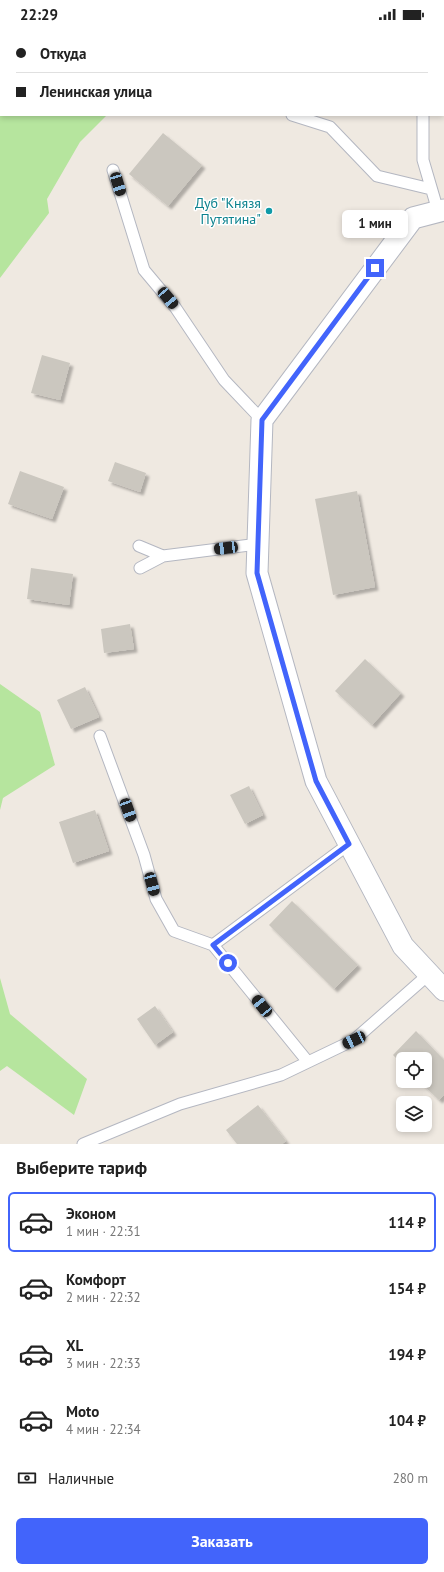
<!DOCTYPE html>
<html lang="ru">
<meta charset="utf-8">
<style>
body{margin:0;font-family:"PT Sans",sans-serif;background:#f2f2f2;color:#222;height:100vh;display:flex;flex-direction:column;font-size:15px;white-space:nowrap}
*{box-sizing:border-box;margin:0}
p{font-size:13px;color:#767676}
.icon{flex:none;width:22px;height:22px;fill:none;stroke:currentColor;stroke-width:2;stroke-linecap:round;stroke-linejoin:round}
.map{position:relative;height:1116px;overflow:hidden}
.details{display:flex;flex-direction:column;background:#fff;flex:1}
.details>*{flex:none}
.hud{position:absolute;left:0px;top:0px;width:444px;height:88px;box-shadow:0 2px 6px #0003;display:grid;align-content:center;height:88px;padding:0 16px;background:#fff}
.buttons{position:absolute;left:396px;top:1024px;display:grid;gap:8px}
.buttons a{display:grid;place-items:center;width:36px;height:36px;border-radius:6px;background:#fff;box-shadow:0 2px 6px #0003;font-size:20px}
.end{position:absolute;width:18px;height:18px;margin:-9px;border:5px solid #4264fb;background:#fff;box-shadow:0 0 0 2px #fff}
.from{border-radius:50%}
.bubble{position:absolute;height:28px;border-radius:6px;background:#fff;box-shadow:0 2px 6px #0003;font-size:13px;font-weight:700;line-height:28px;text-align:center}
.car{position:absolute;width:12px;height:24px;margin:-12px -6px;border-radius:5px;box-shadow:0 0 3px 1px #0007;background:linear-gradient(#222 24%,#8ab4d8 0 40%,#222 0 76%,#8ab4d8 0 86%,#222 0)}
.hud b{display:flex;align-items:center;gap:14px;height:38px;font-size:15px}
.hud b+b{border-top:1px solid #e0e0e0}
.hud i{width:10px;height:10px;background:#222}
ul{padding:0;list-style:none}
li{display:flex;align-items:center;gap:12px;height:60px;margin:0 8px 6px;padding:0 8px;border:2px solid transparent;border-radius:6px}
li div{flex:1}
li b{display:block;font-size:15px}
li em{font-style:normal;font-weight:700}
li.current{border-color:#4264fb}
li>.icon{width:36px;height:36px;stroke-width:1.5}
h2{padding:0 16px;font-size:18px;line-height:48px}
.pay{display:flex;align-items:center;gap:10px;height:44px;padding:0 16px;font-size:15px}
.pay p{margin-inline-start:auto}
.primary-button{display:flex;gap:8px;margin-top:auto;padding:8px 16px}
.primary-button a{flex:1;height:46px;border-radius:6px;background:#4264fb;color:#fff;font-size:16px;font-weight:700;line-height:46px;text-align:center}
.status{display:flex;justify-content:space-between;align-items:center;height:28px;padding:0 20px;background:#fff;direction:ltr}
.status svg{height:11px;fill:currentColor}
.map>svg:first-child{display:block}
.green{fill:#b6e59e}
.building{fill:#cbc7bf;filter:url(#shadow)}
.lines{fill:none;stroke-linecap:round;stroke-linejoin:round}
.lane-casing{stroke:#b4b7c1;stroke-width:13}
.street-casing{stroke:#b4b7c1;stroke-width:23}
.lane{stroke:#fff;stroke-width:11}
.street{stroke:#fff;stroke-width:21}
.route{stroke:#4264fb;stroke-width:5}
.culture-dot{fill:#0f9aa8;stroke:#fff;stroke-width:1.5}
.labels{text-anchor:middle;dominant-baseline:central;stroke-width:3;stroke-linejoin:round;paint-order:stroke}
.culture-label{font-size:14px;fill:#0d838f;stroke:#fff;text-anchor:end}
</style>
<div class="status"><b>22:29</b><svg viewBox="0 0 49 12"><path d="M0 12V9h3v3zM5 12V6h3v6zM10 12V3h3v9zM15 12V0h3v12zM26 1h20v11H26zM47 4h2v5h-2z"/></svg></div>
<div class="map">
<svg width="444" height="1116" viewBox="0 0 444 1116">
<defs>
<filter id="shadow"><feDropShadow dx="3.5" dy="3.5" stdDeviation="1" flood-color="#0004"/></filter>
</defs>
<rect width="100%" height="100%" fill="#efe9e1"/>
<!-- green -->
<path class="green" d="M 0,0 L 171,0 L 1,1 L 1,87 L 107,87 L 80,114 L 47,171 L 49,185 L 0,250 Z
M 0,656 L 40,684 L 55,737 L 3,770 L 0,782 Z
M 0,950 L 10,986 L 87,1051 L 74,1087 L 7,1038 L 0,1043 Z"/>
<!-- building -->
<path class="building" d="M 163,105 L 202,137 L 168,178 L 129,146 Z
M 42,327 L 70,335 L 60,372 L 31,365 Z
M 115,434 L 146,445 L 140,464 L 108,453 Z
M 20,443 L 64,459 L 52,491 L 8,476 Z
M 357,463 L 375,559 L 333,567 L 315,471 Z
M 31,540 L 73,546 L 69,577 L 27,571 Z
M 130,596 L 134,621 L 104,625 L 101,601 Z
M 365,631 L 401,665 L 372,697 L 335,663 Z
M 85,659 L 99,689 L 71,701 L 57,672 Z
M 249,758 L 263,787 L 245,796 L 230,767 Z
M 95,782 L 109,823 L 73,835 L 59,794 Z
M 292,873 L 358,937 L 334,961 L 269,897 Z
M 155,978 L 173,1004 L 155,1017 L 137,991 Z
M 416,1003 L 444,1032 L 444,1067 L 439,1072 L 419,1053 L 425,1053 L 425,1031 L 403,1031 L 403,1037 L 393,1027 Z
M 258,1077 L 286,1113 L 282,1116 L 237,1116 L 226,1102 Z"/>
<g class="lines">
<defs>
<path id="lane" d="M 388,0 L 389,1
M 292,87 L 330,99 L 377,148 L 431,161
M 423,87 L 423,132 L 438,183
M 113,142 L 144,242 L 175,279 L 224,352 L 262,392
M 139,518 L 163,528
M 140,540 L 163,528 L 258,516
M 100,708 L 144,827 L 156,871 L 174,903 L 213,917 L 349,816
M 213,917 L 308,1034
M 83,1116 L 180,1076 L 281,1047 L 354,1012 L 429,946"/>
<path id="street" d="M 444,182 L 413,190 L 262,392 L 257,545 L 316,753 L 403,918 L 444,962"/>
</defs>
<!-- lane casing -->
<use href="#lane" class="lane-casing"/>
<!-- street casing -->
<use href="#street" class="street-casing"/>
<!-- lane -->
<use href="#lane" class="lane"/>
<!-- street -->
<use href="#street" class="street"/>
</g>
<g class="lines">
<!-- route -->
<path class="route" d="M 228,935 L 213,917 L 349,816 L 316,753 L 257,545 L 262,392 L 375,240"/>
</g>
<!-- markers -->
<circle class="culture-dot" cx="269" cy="183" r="4"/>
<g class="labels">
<!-- culture labels -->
<g class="culture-label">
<text x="261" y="175">Дуб "Князя<tspan x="261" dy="16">Путятина"</tspan></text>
</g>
</g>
</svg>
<div class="buttons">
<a><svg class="icon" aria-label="locate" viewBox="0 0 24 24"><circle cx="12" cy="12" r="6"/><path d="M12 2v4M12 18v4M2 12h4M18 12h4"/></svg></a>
<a><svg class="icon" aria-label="layers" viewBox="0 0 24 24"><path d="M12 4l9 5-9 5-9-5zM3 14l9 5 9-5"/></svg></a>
</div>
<i class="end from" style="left:228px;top:935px"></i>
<i class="end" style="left:375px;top:240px"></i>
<div class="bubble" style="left:342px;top:182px;width:66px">1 мин</div>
<i class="car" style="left:118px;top:156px;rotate:163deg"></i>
<i class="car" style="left:168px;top:270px;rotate:140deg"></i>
<i class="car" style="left:226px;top:520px;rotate:263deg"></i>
<i class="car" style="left:128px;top:782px;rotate:160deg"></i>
<i class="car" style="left:152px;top:856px;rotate:165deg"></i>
<i class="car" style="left:262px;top:978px;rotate:321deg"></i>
<i class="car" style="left:354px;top:1012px;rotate:245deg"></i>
<div class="hud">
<b><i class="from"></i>Откуда</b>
<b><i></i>Ленинская улица</b>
</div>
</div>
<section class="details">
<h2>Выберите тариф</h2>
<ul>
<li class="current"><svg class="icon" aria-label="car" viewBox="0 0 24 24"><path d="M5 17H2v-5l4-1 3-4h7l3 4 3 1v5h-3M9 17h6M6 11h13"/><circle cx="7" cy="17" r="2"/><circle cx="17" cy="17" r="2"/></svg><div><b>Эконом</b><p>1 мин · 22:31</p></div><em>114 ₽</em></li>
<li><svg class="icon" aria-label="car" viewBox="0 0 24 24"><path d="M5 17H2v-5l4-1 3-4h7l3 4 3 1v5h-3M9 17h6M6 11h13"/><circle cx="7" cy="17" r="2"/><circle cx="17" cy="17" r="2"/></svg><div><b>Комфорт</b><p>2 мин · 22:32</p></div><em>154 ₽</em></li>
<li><svg class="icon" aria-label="car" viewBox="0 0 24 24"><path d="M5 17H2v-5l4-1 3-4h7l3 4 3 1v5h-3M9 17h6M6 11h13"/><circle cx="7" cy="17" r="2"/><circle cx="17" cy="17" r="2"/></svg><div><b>XL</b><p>3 мин · 22:33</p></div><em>194 ₽</em></li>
<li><svg class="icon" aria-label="car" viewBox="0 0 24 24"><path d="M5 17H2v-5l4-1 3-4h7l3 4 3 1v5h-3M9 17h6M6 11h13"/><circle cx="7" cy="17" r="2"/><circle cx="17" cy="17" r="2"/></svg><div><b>Moto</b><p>4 мин · 22:34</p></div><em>104 ₽</em></li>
</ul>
<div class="pay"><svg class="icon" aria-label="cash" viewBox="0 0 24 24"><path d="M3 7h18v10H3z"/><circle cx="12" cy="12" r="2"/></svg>Наличные<p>280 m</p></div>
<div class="primary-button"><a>Заказать</a></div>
</section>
